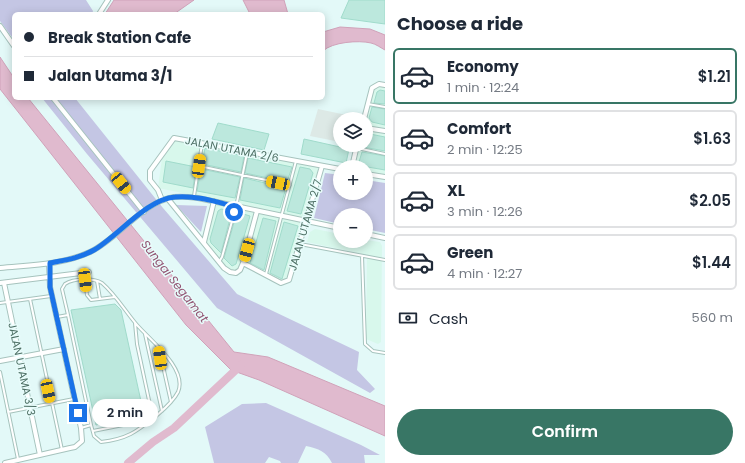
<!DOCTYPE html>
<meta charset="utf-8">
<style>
body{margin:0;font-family:Poppins,sans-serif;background:#f6f6f7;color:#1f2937;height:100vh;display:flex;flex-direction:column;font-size:15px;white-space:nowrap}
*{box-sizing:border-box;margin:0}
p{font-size:13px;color:#747a83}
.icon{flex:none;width:22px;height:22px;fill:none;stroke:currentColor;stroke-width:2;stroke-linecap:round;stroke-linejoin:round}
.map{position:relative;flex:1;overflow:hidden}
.panel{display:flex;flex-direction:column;background:#fff;width:360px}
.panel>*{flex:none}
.hud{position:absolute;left:12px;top:12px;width:313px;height:88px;border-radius:6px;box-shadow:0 2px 10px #0003;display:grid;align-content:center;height:88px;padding:0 12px;background:#fff}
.tools{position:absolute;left:333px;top:112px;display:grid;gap:8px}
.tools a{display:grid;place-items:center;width:40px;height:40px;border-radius:50%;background:#fff;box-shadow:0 2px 10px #0003;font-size:20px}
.end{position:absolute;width:18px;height:18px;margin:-9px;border:5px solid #1a73e8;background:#fff;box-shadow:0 0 0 2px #fff}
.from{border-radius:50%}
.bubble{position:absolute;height:28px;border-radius:14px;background:#fff;box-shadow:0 2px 10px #0003;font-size:13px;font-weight:600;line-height:28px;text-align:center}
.car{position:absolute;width:12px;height:24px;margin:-12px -6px;border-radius:5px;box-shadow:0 0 3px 1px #0007;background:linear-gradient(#f5c518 24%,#345 0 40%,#f5c518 0 76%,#345 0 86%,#f5c518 0)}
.hud b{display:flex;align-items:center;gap:14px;height:38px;font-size:15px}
.hud b+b{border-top:1px solid #e0e1e3}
.hud i{width:10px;height:10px;background:#1f2937}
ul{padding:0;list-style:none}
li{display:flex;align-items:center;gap:12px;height:56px;margin:0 8px 6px;padding:0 4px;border:2px solid #e0e1e3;border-radius:6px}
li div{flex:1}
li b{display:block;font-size:15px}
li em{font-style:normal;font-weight:600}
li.on{border-color:#387665}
li>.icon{width:36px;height:36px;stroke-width:1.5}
h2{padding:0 12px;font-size:18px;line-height:48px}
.pay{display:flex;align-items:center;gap:10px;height:44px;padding:0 12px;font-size:15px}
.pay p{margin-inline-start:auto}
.action{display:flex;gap:8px;margin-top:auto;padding:8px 12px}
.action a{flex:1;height:46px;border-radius:24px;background:#387665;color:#fff;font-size:16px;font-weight:600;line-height:46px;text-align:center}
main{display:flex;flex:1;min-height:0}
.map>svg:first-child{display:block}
.commercial{fill:#d8f8ec}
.industrial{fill:#dde9e6}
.green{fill:#c4c6e4}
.water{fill:#e0bace;stroke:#d0a2b9}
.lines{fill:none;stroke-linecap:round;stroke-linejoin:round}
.river{stroke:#e0bace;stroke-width:8}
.building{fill:#bce8dd;stroke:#a0dbcb}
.lane-casing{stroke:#a6c3bd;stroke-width:4}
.street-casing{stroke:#a6c3bd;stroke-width:6}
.lane{stroke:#fff;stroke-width:2}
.street{stroke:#fff;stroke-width:4}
.route{stroke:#1a73e8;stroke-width:5}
.labels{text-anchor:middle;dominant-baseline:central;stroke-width:3;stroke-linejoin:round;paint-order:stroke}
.street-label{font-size:11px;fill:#4c6e63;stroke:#e8fcfb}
.water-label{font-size:12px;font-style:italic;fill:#925372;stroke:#e8fcfb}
</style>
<main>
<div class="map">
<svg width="385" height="463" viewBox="0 0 385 463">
<rect width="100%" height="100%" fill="#e3f9f8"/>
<!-- commercial -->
<path class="commercial" d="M 379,82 L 385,83 L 385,179 L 366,176 L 366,167 L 349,167 L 355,145 L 366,145 L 366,119 L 371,86 L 374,83 Z
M 179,136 L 320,164 L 287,284 L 281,284 L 244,266 L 236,275 L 229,274 L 223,269 L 201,241 L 212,199 L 158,188 L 162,158 L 172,142 Z
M 315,229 L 340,234 L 340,241 L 366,241 L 366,240 L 380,242 L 382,246 L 381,342 L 378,344 L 366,339 L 367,255 L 307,242 L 310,232 Z"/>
<!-- industrial -->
<path class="industrial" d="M 318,109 L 356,117 L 356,119 L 340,119 L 340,142 L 310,136 Z"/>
<!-- green -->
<path class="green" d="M 0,0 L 86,0 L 93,11 L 92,14 L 14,14 L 14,40 L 0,21 Z
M 42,98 L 75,98 L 163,208 L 237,294 L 359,352 L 357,370 L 375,389 L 370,393 L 217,308 L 87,154 Z
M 325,173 L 340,175 L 340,193 L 366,193 L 366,180 L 385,183 L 385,233 L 366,229 L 366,215 L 340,215 L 340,224 L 314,218 Z
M 176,205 L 207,206 L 201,232 Z
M 266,403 L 361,445 L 380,455 L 364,455 L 365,463 L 332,463 C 326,451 319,449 306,446 L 298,463 L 281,463 L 280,461 L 269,457 L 265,463 L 214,463 L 205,427 L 242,404 Z"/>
<!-- water -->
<path class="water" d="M 114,0 L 194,0 L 174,14 L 105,14 Z
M 243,0 L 284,0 L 288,14 L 250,14 Z
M 340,27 L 370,29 L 385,35 L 385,50 C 381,48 376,44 371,43 C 359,40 332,42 323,51 L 323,32 Z
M 0,57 L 14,78 L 14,98 L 28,98 L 234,352 L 268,357 L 385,406 L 385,436 L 259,380 L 231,370 L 186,325 L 0,89 Z"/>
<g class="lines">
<!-- river -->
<path class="river" d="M 128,463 L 153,442 L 174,428 L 241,365"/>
</g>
<!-- building -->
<path class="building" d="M 349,0 L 385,0 L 385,24 L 341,18 Z
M 380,90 L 385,91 L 385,104 L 374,103 L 377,92 Z
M 372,107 L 385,109 L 385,125 L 372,122 L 369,118 Z
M 218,123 L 269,134 L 264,150 L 212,139 Z
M 370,134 L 385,137 L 385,151 L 363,147 L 366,145 L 366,136 Z
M 304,139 L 349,149 L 346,163 L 301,154 Z
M 205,148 L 244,156 L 241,172 L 202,164 Z
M 362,152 L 385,156 L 385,170 L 362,166 L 359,162 Z
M 248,158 L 292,167 L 287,182 L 245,173 Z
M 166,161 L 196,167 L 193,188 L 163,182 Z
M 300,167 L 310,169 L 313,173 L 301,214 L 287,211 Z
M 201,169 L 240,177 L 235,198 L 197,191 Z
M 244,178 L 286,188 L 280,208 L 240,200 Z
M 221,209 L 232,211 L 221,253 L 211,243 L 210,239 L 218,211 Z
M 237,212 L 250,216 L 236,264 L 232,266 L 224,258 Z
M 263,218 L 276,221 L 264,270 L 250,263 Z
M 284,222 L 298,226 L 282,279 L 270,273 Z
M 115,304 L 121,310 L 144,415 L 96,425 L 71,310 Z"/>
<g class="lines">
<defs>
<path id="lane" d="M 368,104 L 385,107
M 357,148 L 385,154
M 199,166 L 290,185
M 194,196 L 202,144
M 300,244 L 385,260
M 362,256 L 365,344 L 373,351 L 385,353
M 219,262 L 222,257 L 236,207 L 247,153
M 266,274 L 296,161
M 85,280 L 87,295 L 91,300 L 115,297
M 97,281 L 100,299
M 30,299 L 62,450
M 0,303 L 51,296
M 68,315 L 62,289 L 65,284 C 74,278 93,278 102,283 C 116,295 125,311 137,325 C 150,340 188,369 178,392 C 173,402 163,410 155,417 C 136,432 127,439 101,442 L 94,436 L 91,425 L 81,428
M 57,317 L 68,315 L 91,425
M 145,334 L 162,411
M 159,348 L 171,402
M 0,372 L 18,459
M 8,412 L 74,399
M 93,431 L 153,419 L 137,344 L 135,323"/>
<path id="street" d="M 99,14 L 108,0
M 0,26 L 14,46
M 53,98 L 144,212
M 364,119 L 372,88 L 379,84 L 385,85
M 366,128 L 385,131
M 352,167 L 357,145
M 366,174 L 385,177
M 168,199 L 224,268 L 230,272 L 236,273 L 240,270 L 243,263 L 257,211
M 162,200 L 158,190 L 150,180 L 150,171 L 174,138 L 340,169
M 366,234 L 385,238
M 204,242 L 214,201
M 243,263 L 281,283 L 289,280 L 322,166
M 0,268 C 30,265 62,265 90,252 C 118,239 142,202 174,197 C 182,196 190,197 198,198 L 340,228
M 0,283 L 89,272
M 4,283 L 40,455
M 0,361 L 64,349
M 5,463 L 70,448 L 75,447 L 82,441 L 81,428 L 50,287 L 49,263"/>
</defs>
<!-- lane casing -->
<use href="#lane" class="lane-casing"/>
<!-- street casing -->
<use href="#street" class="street-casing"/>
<!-- lane -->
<use href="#lane" class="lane"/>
<!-- street -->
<use href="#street" class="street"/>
</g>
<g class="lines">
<!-- route -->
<path class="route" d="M 78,413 L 50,287 L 50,263 C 65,260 80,258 94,250 C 118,236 147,199 175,197 C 196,195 217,202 236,207 L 234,212"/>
</g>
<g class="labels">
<!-- street labels -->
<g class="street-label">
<text transform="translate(232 149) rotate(11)">JALAN UTAMA 2/6</text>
<text transform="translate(305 225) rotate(-74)">JALAN UTAMA 2/7</text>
<text transform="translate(22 369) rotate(78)">JALAN UTAMA 3/3</text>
</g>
<!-- water labels -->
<g class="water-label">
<text transform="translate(175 281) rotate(52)">Sungai Segamat</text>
</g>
</g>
</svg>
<div class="tools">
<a><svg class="icon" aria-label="layers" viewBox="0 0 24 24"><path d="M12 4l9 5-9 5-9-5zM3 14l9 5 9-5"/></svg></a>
<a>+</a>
<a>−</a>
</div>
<i class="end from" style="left:234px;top:212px"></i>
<i class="end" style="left:78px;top:413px"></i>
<div class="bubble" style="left:92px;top:399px;width:66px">2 min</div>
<i class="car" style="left:199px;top:166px;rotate:8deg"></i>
<i class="car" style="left:121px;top:183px;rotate:141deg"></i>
<i class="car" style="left:278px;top:183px;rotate:282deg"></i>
<i class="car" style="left:247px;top:250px;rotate:195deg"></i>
<i class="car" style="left:85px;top:280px;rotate:173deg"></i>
<i class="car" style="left:160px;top:358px;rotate:352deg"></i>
<i class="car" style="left:48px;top:391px;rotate:168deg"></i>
<div class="hud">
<b><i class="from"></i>Break Station Cafe</b>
<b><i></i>Jalan Utama 3/1</b>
</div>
</div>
<section class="panel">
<h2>Choose a ride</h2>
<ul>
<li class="on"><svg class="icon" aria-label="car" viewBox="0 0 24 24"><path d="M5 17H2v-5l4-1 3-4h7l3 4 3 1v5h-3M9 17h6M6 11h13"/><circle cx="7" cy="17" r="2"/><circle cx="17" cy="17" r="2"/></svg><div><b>Economy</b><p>1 min · 12:24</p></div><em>$1.21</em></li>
<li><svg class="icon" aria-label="car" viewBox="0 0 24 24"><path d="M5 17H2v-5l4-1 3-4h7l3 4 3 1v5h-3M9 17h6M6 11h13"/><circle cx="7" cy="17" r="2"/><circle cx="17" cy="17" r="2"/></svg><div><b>Comfort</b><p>2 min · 12:25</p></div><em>$1.63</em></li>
<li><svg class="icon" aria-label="car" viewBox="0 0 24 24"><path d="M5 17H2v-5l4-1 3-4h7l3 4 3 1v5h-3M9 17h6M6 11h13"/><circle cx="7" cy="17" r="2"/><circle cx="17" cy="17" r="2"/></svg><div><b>XL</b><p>3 min · 12:26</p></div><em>$2.05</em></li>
<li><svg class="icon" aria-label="car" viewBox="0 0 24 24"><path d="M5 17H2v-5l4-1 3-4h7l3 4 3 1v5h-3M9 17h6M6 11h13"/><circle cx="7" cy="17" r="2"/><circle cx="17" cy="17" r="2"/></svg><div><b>Green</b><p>4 min · 12:27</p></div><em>$1.44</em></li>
</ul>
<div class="pay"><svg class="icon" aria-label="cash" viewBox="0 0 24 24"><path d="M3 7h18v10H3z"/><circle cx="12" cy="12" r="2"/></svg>Cash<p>560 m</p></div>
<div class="action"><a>Confirm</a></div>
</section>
</main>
